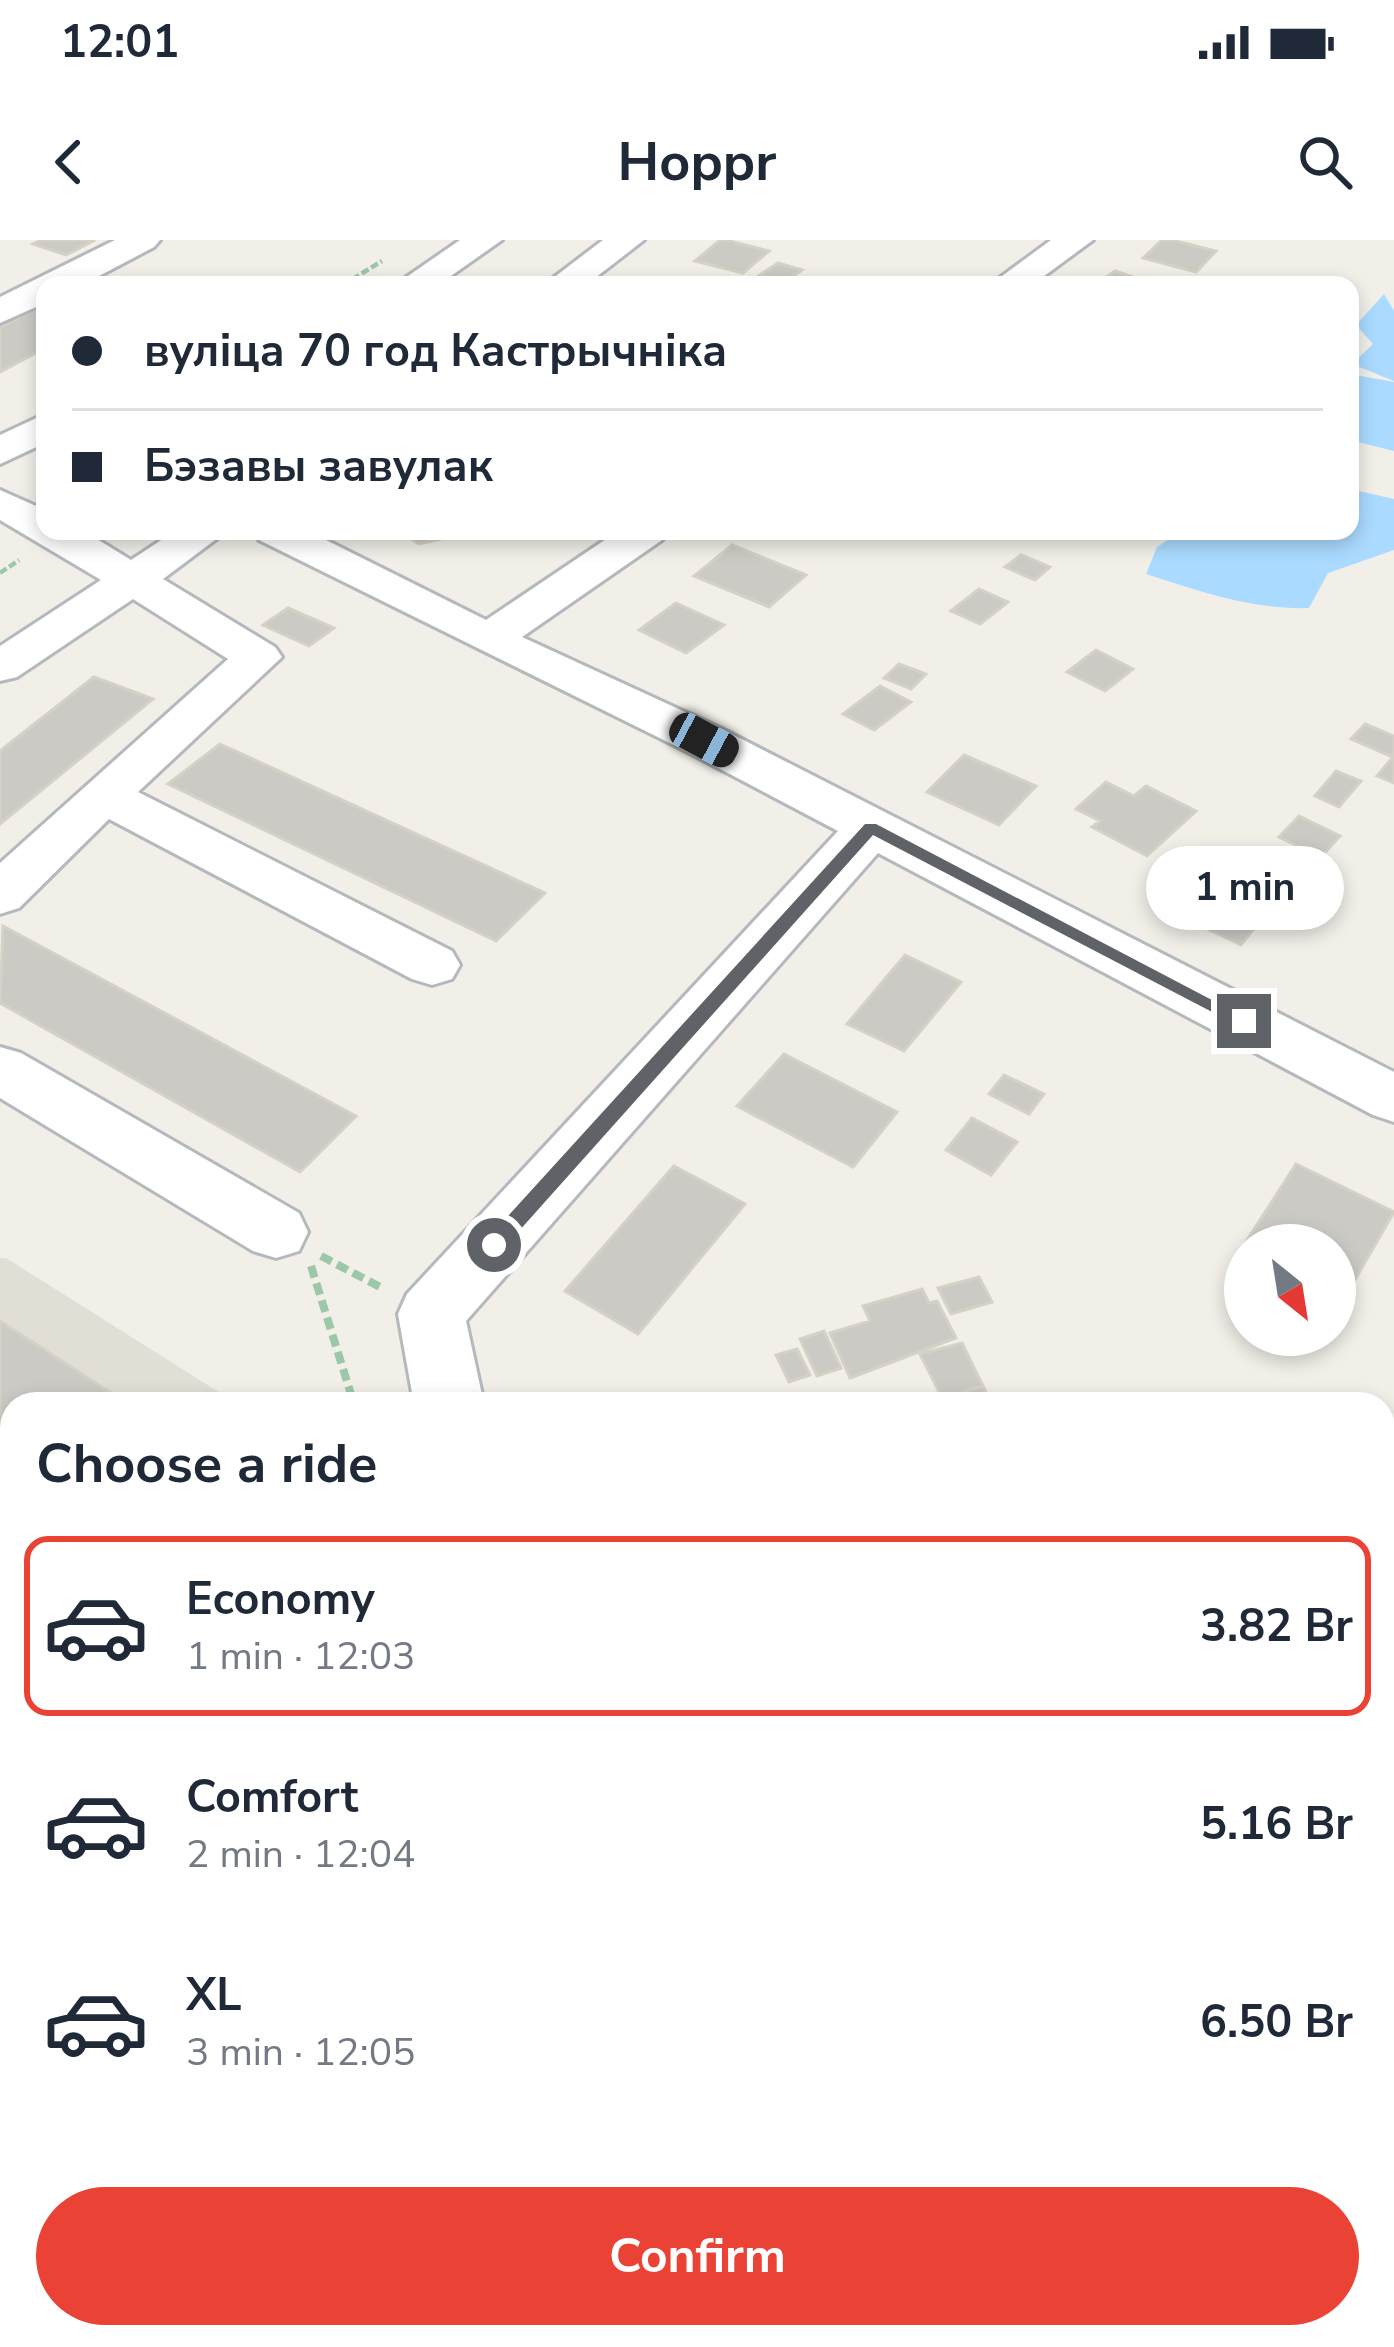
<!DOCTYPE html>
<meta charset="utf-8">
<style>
body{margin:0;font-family:"Nunito Sans",sans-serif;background:#f2f2f3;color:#1f2937;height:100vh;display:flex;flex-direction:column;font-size:45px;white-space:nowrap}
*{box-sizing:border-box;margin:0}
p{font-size:39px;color:#747a83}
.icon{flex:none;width:66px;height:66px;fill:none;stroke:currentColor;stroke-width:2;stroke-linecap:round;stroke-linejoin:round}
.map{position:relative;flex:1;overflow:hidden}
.panel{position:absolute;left:0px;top:1152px;width:1395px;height:957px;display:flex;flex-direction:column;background:#fff;border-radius:36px 36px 0 0;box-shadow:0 6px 18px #0003}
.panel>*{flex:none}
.hud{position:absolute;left:36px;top:36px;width:1323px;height:264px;border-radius:24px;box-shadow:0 6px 18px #0003;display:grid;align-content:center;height:264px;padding:0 36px;background:#fff}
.needle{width:78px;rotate:150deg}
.controls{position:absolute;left:1224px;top:984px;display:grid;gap:24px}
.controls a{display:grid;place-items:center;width:132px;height:132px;border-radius:50%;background:#fff;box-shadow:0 6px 18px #0003;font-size:60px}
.end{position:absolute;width:54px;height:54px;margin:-27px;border:15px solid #5f6368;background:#fff;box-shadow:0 0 0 6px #fff}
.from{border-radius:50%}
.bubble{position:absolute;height:84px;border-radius:42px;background:#fff;box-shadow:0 6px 18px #0003;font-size:39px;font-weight:700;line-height:84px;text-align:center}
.car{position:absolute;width:36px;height:72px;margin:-36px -18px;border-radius:15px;box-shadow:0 0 9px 3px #0007;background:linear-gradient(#222 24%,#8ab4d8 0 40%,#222 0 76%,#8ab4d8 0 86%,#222 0)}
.hud b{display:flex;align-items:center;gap:42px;height:114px;font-size:45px}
.hud b+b{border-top:3px solid #e0e1e3}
.hud i{width:30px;height:30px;background:#1f2937}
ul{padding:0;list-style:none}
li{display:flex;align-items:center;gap:36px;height:180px;margin:0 24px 18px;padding:0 12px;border:6px solid transparent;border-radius:24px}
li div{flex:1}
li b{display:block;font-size:45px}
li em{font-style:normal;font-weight:700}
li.current{border-color:#ea4335}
li>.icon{width:108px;height:108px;stroke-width:1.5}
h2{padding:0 36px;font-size:54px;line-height:144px}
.action{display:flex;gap:24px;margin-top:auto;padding:24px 36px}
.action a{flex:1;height:138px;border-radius:72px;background:#ea4335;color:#fff;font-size:48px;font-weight:700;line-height:138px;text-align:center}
.status{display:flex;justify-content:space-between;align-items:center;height:84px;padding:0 60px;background:#fff;direction:ltr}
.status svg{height:33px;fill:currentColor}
header{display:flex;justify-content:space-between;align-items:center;height:156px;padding:0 36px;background:#fff;font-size:54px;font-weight:700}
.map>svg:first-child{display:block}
.education{fill:#e1ded6}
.water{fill:#aadaff}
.building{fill:#cccac5;stroke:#d6d1c6;stroke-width:3}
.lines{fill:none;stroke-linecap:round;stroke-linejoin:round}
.minor-casing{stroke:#b5b8bc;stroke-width:6}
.path-far1{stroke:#9cc7a9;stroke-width:4.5;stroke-dasharray:8 3;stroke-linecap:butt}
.path{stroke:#9cc7a9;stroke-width:8;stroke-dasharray:12 6;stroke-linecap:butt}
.minor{fill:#fff;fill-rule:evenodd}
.route{fill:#5f6368}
</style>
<div class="status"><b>12:01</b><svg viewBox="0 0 49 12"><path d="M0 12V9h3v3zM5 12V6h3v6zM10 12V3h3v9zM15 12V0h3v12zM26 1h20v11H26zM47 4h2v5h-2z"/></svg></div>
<header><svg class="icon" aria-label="back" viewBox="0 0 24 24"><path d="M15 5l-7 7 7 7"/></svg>Hoppr<svg class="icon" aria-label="search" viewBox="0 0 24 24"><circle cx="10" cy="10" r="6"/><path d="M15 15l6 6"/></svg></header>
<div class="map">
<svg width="1394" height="2107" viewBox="0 0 1394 2107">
<rect width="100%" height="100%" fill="#f1efe8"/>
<!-- education -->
<path class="education" d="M 0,1018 L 6,1018 L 233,1161 L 12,1164 L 12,1438 L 0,1442 Z"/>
<!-- water -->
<path class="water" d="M 1384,54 L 1394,71 L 1394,141 L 1352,124 L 1373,104 L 1356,85 Z
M 1350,134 L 1394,142 L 1394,211 L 1350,200 Z
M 1350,249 L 1394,259 L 1394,310 L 1328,333 L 1309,368 C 1252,370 1199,351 1146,334 L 1157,307 L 1182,291 L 1350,291 Z"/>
<!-- building -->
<path class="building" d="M 41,0 L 95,0 L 66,15 L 33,4 Z
M 720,0 L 726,0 L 769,11 L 743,33 L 695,21 Z
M 1162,0 L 1172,0 L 1216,11 L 1196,32 L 1143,18 Z
M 778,23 L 802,30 L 785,42 L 760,35 Z
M 1115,31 L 1157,45 L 1095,45 Z
M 45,64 L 45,108 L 0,132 L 0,88 Z
M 399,291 L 473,291 L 473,292 L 419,304 Z
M 732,305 L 806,335 L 769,367 L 694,336 Z
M 1021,315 L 1050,327 L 1035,340 L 1005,327 Z
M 979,349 L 1008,362 L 980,384 L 951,371 Z
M 676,363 L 724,385 L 686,413 L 639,390 Z
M 288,368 L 334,388 L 309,406 L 263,385 Z
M 1096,410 L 1133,429 L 1105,451 L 1067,432 Z
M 899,424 L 926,434 L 911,449 L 884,438 Z
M 94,437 L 153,459 L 0,584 L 0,511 Z
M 880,446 L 911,462 L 874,490 L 843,474 Z
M 1365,484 L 1394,496 L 1394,543 L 1377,536 L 1393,517 L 1351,499 Z
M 220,504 L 545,653 L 496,701 L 168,544 Z
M 964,515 L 1036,546 L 999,585 L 927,552 Z
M 1336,531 L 1361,541 L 1339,567 L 1315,556 Z
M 1106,542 L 1134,556 L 1146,546 L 1196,571 L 1147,616 L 1092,587 L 1100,581 L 1076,569 Z
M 1299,576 L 1340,596 L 1321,617 L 1279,597 Z
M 1205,615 L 1284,651 L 1241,705 L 1161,667 Z
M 3,686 L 356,876 L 300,932 L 0,763 Z
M 905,715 L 961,742 L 904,811 L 847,784 Z
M 784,814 L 897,872 L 853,927 L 737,866 Z
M 1004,835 L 1044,854 L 1029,874 L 989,854 Z
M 972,878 L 1017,902 L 991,935 L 946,910 Z
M 1296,924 L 1394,972 L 1345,1057 L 1335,1052 L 1335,1005 L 1244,1005 Z
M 674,926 L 745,964 L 638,1094 L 565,1051 Z
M 979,1037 L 992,1062 L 951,1074 L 938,1048 Z
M 922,1049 L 929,1063 L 937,1061 L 956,1098 L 850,1138 L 830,1093 L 870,1081 L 863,1066 Z
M 0,1081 L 113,1154 L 104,1164 L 12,1164 L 12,1246 L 0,1238 Z
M 824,1091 L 841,1128 L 817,1136 L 800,1099 Z
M 962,1103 L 983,1146 L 942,1158 L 920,1114 Z
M 797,1109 L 810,1135 L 789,1142 L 776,1115 Z
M 983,1146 L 992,1164 L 923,1164 L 942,1158 Z"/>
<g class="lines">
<defs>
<path id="minor" d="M 115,0 L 160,0 L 154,7 L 82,45 L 45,45 L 45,63 L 0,83 L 0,57 Z
M 460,0 L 502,0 L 438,45 L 395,45 Z
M 603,0 L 644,0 L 586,45 L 544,45 Z
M 1051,0 L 1093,0 L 1032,45 L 990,45 Z
M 45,174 L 45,203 L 0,224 L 0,195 Z
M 0,250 L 45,270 L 45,291 L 84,291 L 131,320 L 175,291 L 227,291 L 163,339 L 275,407 L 282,417 L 138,552 L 452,711 L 460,725 L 452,739 L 432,745 L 412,739 L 109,579 L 19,668 L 0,674 L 0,623 L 228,419 L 133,359 L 17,437 L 0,441 L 0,406 L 101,340 L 0,280 Z
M 252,291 L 308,291 L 486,380 L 618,291 L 669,291 L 662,300 L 522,397 L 722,489 L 1394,832 L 1394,882 L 1373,875 L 878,613 L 466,1081 L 484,1164 L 414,1164 L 398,1074 L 407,1054 L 838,591 L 686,511 L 259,300 Z
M 0,807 L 21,813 L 299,973 L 308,992 L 299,1011 L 276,1018 L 253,1011 L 0,858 Z
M 12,1353 L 12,1425 L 0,1430 L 0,1356 Z
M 586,2097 L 682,2097 L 684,2107 L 588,2107 Z"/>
</defs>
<!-- minor casing -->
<use href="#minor" class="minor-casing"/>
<!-- path-far1 -->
<path class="path-far1" d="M 343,45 L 382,21
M 0,333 L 19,320"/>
<!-- path -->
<path class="path" d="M 321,1016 L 382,1048
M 311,1026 L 354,1164"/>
<!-- minor -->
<use href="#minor" class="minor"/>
</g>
<!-- route -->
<path class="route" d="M 865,584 L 876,584 L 1252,781 L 1237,785 L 873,595 L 501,1011 L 487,1011 L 487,999 Z"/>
</svg>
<div class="controls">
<a><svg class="needle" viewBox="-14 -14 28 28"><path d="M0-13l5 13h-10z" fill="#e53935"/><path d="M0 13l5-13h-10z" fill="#747a83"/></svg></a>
</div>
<i class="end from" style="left:494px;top:1005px"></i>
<i class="end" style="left:1244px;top:781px"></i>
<div class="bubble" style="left:1146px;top:606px;width:198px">1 min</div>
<i class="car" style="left:704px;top:500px;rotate:118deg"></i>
<div class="hud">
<b><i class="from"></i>вуліца 70 год Кастрычніка</b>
<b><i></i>Бэзавы завулак</b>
</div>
<section class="panel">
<h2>Choose a ride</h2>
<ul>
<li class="current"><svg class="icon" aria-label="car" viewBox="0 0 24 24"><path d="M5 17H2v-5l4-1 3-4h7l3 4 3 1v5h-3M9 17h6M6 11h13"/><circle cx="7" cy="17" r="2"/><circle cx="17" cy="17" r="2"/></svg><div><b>Economy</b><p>1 min · 12:03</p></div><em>3.82 Br</em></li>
<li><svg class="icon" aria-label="car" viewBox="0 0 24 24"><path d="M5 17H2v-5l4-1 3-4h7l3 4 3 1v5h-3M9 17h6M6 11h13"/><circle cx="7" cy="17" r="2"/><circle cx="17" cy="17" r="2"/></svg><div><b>Comfort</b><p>2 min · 12:04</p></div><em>5.16 Br</em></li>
<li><svg class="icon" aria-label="car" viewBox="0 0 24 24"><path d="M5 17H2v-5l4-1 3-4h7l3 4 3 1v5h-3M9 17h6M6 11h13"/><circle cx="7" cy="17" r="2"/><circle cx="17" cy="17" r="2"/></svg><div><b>XL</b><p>3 min · 12:05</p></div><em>6.50 Br</em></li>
</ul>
<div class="action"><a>Confirm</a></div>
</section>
</div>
